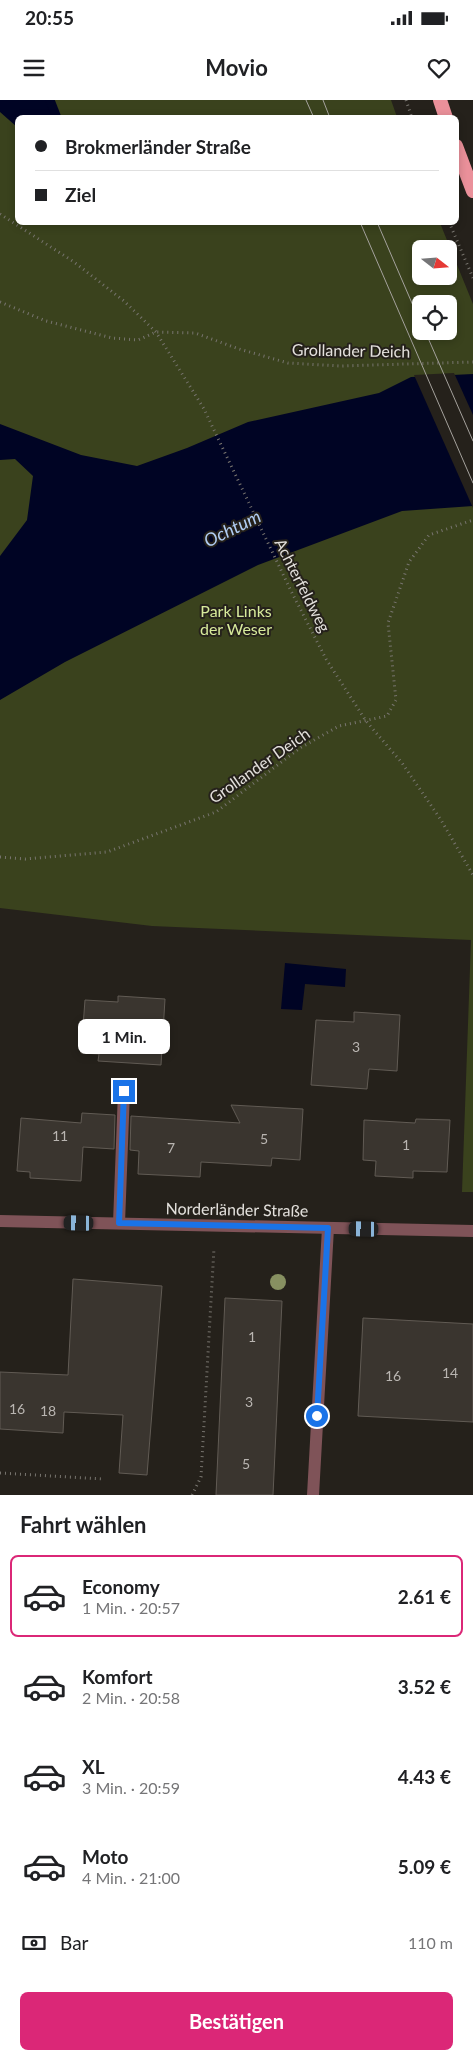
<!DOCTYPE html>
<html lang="de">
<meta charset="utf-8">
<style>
body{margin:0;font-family:Lato,sans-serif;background:#f2f2f2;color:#202124;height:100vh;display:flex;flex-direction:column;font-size:19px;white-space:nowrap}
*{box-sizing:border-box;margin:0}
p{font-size:16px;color:#757577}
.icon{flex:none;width:28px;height:28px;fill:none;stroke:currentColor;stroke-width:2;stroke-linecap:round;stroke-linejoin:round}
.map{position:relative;height:1395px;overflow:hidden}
.side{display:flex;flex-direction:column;background:#fff;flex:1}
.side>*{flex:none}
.hud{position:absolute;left:15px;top:15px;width:444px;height:110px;border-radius:8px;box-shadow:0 2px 8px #0003;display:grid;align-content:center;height:110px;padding:0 20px;background:#fff}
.needle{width:32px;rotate:107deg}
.fabs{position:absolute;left:412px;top:140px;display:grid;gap:10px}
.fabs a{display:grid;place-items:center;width:45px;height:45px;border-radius:8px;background:#fff;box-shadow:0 2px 8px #0003;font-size:25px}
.end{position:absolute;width:22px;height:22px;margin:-11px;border:6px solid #1a73e8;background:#fff;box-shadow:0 0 0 2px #fff}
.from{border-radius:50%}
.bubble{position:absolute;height:35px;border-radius:8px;background:#fff;box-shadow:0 2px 8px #0003;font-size:16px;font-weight:700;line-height:35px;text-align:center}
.car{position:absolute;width:15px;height:30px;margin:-15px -8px;border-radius:6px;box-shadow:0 0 4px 1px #0007;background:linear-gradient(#222 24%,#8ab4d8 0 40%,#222 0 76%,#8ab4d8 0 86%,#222 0)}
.hud b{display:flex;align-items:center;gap:18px;height:48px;font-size:19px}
.hud b+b{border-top:1px solid #e0e0e0}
.hud i{width:12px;height:12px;background:#202124}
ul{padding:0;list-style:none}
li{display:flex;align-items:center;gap:15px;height:82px;margin:0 10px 8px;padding:0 10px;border:2px solid transparent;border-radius:8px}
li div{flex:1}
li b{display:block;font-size:19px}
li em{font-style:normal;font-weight:700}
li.on{border-color:#db2777}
li>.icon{width:45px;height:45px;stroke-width:1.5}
h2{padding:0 20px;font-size:22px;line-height:60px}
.pay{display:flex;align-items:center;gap:12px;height:55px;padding:0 20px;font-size:19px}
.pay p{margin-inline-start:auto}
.action{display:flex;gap:10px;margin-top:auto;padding:10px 20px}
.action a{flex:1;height:58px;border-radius:8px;background:#db2777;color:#fff;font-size:20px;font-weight:700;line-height:58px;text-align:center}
.status{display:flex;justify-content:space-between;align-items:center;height:35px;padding:0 25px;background:#fff;direction:ltr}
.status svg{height:14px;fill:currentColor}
header{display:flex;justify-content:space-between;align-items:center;height:65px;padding:0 20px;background:#fff;font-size:22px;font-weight:700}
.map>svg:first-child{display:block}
.green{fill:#3a421d;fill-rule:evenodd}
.water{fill:#000424}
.pier{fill:#25211b}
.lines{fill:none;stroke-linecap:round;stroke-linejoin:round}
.stream{stroke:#000424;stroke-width:9}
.building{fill:#3a352f;stroke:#615b54}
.path{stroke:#78756f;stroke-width:3;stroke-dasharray:1 4;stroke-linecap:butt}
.service{stroke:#7f5358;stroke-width:12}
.minor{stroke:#7f5358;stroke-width:12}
.tertiary{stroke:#7f5358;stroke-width:12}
.trunk{stroke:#ea909a;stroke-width:14}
.tram{stroke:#a5a29d;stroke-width:1}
.tree{fill:#879061}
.route{stroke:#1a73e8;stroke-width:6}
.labels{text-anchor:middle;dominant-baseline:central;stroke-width:4;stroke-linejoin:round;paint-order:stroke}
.number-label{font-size:14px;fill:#b9b5b1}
.street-label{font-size:16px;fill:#e3e0dc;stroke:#25211b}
.park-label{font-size:16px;fill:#d7ea9b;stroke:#25211b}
.water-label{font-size:18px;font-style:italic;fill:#b1cdf3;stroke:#25211b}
</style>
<div class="status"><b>20:55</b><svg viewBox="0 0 49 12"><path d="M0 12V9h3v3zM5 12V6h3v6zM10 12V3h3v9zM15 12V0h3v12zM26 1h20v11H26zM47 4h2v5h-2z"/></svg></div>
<header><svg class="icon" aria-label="menu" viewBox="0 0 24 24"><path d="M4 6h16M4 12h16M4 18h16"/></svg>Movio<svg class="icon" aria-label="heart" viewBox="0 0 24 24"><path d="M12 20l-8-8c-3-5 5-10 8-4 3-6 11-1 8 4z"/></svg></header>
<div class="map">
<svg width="473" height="1395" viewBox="0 0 473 1395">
<rect width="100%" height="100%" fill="#25211b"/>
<!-- green -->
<path class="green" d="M 0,0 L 391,0 L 397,17 L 18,18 L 18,122 L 440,123 L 473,204 L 473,1092 L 462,1092 L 471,840 L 152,826 L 0,808 ZM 421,149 L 449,149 L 449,176 L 421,176 ZM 421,204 L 449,204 L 449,231 L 421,231 Z"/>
<!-- water -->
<path class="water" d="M 0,0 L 50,0 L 57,17 L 18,18 L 17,27 L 0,12 Z
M 473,274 L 473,406 L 402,411 L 258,465 L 65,562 L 0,600 L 0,456 L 27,420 L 33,376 L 15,359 L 0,360 L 0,324 L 81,355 L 137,366 L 187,348 L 248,322 L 379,293 L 411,277 Z
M 285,863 L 346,869 L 345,887 L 305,884 L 302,910 L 281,909 Z"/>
<!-- pier -->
<path class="pier" d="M 454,273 L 473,315 L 473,408 L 414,275 Z"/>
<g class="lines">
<!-- stream -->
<path class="stream" d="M 50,0 L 57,18"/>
</g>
<!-- building -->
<path class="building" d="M 118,896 L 165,899 L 161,965 L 98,961 L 99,954 L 81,953 L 85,900 L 118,902 Z
M 354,912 L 400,915 L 397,971 L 369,969 L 367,989 L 311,985 L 316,920 L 354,922 Z
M 231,1005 L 303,1009 L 300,1060 L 272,1058 L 271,1066 L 201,1062 L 200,1077 L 138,1074 L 139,1051 L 130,1050 L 131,1016 L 240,1023 Z
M 82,1013 L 115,1015 L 114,1049 L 83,1047 L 81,1081 L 30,1078 L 30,1072 L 17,1071 L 21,1018 L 81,1023 Z
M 416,1019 L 450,1020 L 447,1072 L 413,1071 L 413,1078 L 375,1076 L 376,1061 L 363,1060 L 364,1020 L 415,1023 Z
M 73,1179 L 162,1186 L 147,1375 L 119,1373 L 123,1315 L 64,1312 L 63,1333 L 0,1329 L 0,1272 L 68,1275 Z
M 225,1198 L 282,1201 L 273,1395 L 216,1395 Z
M 363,1218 L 473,1224 L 473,1322 L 358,1316 Z"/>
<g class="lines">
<!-- path -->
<path class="path" d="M 406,0 L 412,18
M 0,114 L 74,162 L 124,201 L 156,232 L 204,309 L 290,489 L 326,559 L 366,621 L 402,663 L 441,720 L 473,775
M 449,122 L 473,178
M 0,202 L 46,221 L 112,238 L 138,240 L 156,232 L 195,233 L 239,249 L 288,263 L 340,266 L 473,262
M 0,757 L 25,759 L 107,752 L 216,712 L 300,648 L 339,626 L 387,616 L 396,600 L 388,523 L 409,462 L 429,435 L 473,420
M 0,1373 L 103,1379
M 192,1395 L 201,1377 L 214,1148"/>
<!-- service -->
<path class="service" d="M 119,1123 L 124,991"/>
<!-- minor -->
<path class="minor" d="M 313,1395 L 328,1128"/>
<!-- tertiary -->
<path class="tertiary" d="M 0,1121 L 473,1131"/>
<!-- trunk -->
<path class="trunk" d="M 440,0 L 446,18
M 456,46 L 473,91"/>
<!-- tram -->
<path class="tram" d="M 306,0 L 314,18
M 323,0 L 330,18
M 360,122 L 473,383
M 377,122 L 421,224
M 425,231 L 473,341"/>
</g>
<!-- trees -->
<circle class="tree" cx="278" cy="1182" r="8"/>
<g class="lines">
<!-- route -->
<path class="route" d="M 124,991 L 119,1123 L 328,1128 L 317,1316"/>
</g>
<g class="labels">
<!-- number labels -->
<g class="number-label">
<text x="356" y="946">3</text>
<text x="60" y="1035">11</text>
<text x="264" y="1038">5</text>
<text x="406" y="1044">1</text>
<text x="171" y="1047">7</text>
<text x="252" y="1236">1</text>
<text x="450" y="1272">14</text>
<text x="393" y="1275">16</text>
<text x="249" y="1301">3</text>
<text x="17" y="1308">16</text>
<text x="48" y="1310">18</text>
<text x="246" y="1363">5</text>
</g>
<!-- street labels -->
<g class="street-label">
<text transform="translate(351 250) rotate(1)">Grollander Deich</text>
<text transform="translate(303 485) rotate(63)">Achterfeldweg</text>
<text transform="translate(259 665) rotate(-35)">Grollander Deich</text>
<text transform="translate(237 1109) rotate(1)">Norderländer Straße</text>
</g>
<!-- park labels -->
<g class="park-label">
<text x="236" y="510">Park Links<tspan x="236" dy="18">der Weser</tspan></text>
</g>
<!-- water labels -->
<g class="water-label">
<text transform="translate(232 428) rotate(-26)">Ochtum</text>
</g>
</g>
</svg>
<div class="fabs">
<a><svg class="needle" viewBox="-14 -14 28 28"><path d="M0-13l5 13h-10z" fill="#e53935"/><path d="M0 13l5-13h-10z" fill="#757577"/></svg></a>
<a><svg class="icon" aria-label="locate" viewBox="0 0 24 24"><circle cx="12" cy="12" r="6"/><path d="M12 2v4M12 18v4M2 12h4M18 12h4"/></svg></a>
</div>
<i class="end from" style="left:317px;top:1316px"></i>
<i class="end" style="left:124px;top:991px"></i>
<div class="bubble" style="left:78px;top:919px;width:92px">1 Min.</div>
<i class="car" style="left:79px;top:1123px;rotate:271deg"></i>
<i class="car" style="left:364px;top:1129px;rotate:271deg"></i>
<div class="hud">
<b><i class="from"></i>Brokmerländer Straße</b>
<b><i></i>Ziel</b>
</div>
</div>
<section class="side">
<h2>Fahrt wählen</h2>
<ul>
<li class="on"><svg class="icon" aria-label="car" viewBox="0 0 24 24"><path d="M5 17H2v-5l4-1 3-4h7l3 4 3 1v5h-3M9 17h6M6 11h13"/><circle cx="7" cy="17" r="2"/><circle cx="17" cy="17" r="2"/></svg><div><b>Economy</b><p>1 Min. · 20:57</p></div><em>2.61 €</em></li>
<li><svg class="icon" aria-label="car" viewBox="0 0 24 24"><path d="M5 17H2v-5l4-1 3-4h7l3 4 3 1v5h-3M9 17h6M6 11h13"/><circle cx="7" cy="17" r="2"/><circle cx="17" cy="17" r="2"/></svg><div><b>Komfort</b><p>2 Min. · 20:58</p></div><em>3.52 €</em></li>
<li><svg class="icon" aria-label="car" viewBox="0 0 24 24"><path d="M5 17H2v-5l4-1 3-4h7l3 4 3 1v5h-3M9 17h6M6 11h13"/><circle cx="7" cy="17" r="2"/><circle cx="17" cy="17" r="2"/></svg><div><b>XL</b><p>3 Min. · 20:59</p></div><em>4.43 €</em></li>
<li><svg class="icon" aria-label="car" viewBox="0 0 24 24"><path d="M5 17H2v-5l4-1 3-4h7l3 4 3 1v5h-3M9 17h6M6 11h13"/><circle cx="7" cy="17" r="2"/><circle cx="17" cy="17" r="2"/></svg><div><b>Moto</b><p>4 Min. · 21:00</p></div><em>5.09 €</em></li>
</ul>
<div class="pay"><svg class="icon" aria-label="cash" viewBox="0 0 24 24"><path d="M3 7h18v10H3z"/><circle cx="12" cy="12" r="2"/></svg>Bar<p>110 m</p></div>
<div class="action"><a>Bestätigen</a></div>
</section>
